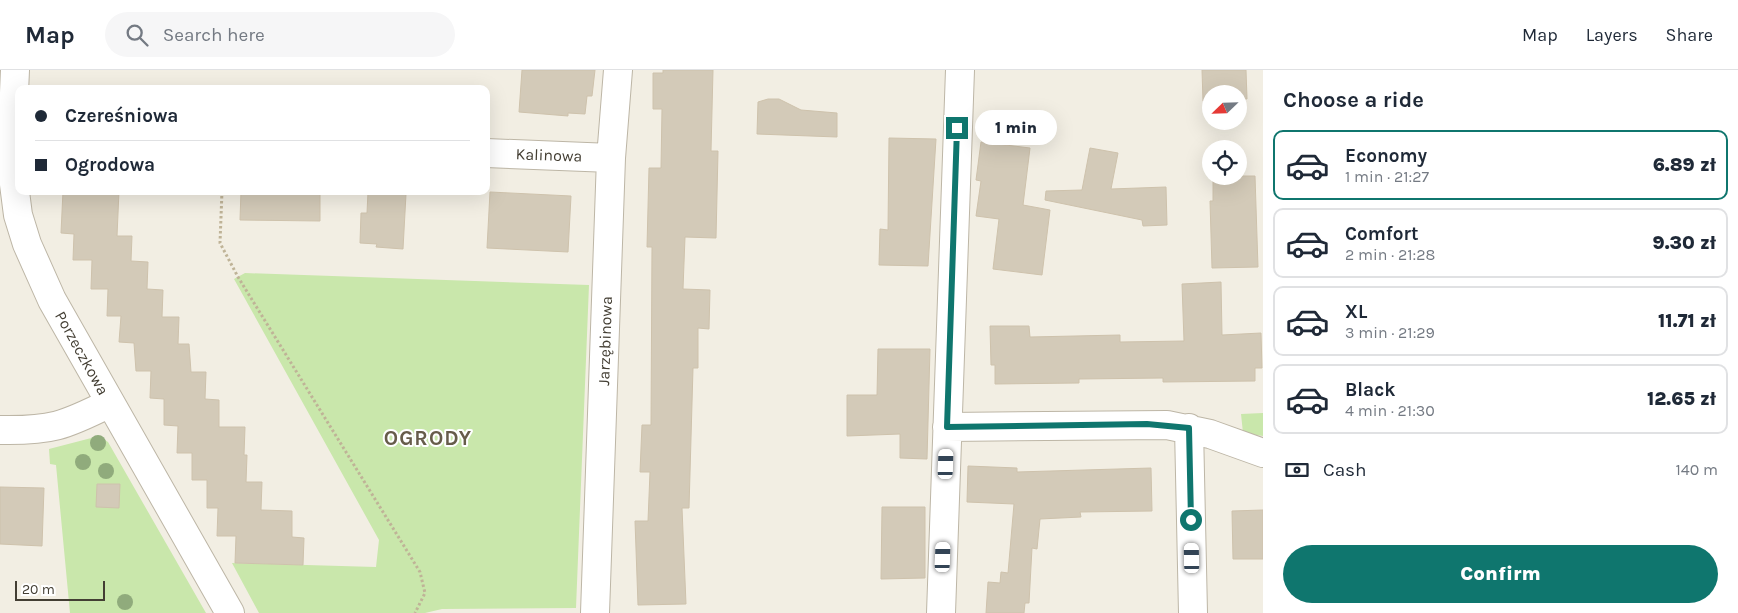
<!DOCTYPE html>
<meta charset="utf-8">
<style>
body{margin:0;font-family:Karla,sans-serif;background:#f6f6f7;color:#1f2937;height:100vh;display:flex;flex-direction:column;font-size:19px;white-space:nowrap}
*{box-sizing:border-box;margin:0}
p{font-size:16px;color:#747a83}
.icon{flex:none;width:28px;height:28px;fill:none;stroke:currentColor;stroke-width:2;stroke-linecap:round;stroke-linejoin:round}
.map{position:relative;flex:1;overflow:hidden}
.drawer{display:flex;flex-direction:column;background:#fff;width:475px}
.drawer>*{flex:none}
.banner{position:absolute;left:15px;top:15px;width:475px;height:110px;border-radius:10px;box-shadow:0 5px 20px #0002;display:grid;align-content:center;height:110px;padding:0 20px;background:#fff}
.needle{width:32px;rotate:247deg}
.tools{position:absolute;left:1202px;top:15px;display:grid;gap:10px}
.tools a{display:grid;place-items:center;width:45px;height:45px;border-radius:50%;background:#fff;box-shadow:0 5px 20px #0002;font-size:25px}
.scale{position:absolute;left:15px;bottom:12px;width:90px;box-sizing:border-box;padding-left:5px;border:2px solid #433e33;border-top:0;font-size:14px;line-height:18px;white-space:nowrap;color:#433e33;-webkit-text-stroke:4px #fff;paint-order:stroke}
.end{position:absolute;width:22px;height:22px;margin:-11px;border:6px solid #0f766e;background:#fff;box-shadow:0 0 0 2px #fff}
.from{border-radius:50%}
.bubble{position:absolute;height:35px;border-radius:18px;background:#fff;box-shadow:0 5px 20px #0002;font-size:16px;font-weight:800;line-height:35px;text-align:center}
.car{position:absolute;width:15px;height:30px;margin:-15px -8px;border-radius:6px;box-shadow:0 0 4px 1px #0007;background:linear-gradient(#fff 24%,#345 0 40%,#fff 0 76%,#345 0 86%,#fff 0)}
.banner b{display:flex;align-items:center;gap:18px;height:48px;font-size:19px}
.banner b+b{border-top:1px solid #e0e1e3}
.banner i{width:12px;height:12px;background:#1f2937}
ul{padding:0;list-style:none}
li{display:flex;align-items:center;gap:15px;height:70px;margin:0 10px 8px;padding:0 10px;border:2px solid #e0e1e3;border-radius:10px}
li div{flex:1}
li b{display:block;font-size:19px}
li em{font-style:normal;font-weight:800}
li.active{border-color:#0f766e}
li>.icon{width:45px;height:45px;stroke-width:1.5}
h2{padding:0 20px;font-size:22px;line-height:60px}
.pay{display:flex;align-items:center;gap:12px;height:55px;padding:0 20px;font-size:19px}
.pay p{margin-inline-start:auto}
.primary-button{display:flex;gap:10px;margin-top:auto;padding:10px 20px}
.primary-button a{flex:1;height:58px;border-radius:30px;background:#0f766e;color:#fff;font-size:20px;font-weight:800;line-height:58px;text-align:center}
header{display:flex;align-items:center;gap:30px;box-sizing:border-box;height:70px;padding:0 25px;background:#fff;border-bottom:1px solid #e0e1e3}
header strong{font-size:24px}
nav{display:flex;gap:28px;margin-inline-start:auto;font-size:18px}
.search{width:350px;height:45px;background:#f6f6f7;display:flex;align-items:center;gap:12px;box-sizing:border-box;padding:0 18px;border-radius:28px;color:#747a83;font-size:19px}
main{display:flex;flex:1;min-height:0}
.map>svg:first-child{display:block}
.green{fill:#c9e7ab}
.building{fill:#d3cab8;stroke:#cec2ac}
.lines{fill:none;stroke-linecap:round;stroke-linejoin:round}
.minor-casing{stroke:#bdb6a6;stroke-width:30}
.path{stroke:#bfb397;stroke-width:3;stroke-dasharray:2.5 2.5;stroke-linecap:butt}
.minor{stroke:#fff;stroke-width:28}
.tree{fill:#90ab7c}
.route{stroke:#0f766e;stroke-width:6}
.labels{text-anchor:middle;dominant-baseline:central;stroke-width:4;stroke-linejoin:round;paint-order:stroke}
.street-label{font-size:16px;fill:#433e33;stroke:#fff}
.district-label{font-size:21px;font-weight:bold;letter-spacing:1px;fill:#665c4a;stroke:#fff}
</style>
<header>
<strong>Map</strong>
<div class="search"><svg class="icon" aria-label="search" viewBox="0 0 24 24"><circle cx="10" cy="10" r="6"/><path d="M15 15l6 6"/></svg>Search here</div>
<nav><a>Map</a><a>Layers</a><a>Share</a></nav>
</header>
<main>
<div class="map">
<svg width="1263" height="543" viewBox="0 0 1263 543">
<rect width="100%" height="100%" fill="#f2eee3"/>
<!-- green -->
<path class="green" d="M 245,203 L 589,215 L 576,538 L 442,539 L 425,543 L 259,543 L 232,493 L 376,497 L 379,470 L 234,209 Z
M 1263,343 L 1263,366 L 1243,363 L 1241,344 Z
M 99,366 L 108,372 L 206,543 L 70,543 L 56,395 L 50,394 L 49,379 Z"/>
<!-- building -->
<path class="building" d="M 522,0 L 595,0 L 592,26 L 587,26 L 585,44 L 568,43 L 568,46 L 519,42 Z
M 663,0 L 713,0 L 711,81 L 718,81 L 716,168 L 685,167 L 683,219 L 710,220 L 709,259 L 698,258 L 698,298 L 693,298 L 689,438 L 682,438 L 686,534 L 638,535 L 635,451 L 648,451 L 650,402 L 640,402 L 642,355 L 651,355 L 652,177 L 647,177 L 649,98 L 661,98 L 662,39 L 653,39 L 653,3 L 663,3 Z
M 1202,0 L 1246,0 L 1247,29 L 1239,29 L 1239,24 L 1211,24 L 1211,30 L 1203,31 Z
M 768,29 L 779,29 L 801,40 L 837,43 L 837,67 L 757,64 L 758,32 Z
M 889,68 L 936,69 L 928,196 L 879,195 L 880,159 L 888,160 Z
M 981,72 L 1030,78 L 1023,135 L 1050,140 L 1042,205 L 993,199 L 999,149 L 976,146 L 981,111 L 976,110 Z
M 1090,78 L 1118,83 L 1111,119 L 1166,117 L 1167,155 L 1143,156 L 1142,150 L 1045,130 L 1046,121 L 1082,120 Z
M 1213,106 L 1255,106 L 1258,197 L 1212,198 L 1210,131 L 1213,131 Z
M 63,121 L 119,121 L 117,166 L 132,166 L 131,191 L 148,192 L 147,219 L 163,220 L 162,247 L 179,247 L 178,274 L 189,274 L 191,302 L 206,302 L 205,329 L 219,330 L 219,357 L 245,357 L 244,385 L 247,385 L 246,412 L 262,412 L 261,440 L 292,441 L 292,467 L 304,468 L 303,495 L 235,493 L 236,466 L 217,466 L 218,438 L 207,438 L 207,410 L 192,410 L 192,383 L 177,383 L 178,356 L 164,355 L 164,329 L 150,328 L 151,301 L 136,301 L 134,273 L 119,272 L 121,246 L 107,246 L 108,219 L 91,219 L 92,190 L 73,190 L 74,164 L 61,163 Z
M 241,121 L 320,121 L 320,151 L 240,150 Z
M 368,122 L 406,124 L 403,179 L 376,177 L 377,174 L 360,173 L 361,143 L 367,143 Z
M 490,122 L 571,126 L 568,182 L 487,178 Z
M 1221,212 L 1222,265 L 1261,263 L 1262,298 L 1255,298 L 1255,311 L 1163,312 L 1163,308 L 1079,309 L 1079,313 L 995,314 L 995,295 L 991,295 L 990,256 L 1029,256 L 1030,267 L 1120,265 L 1120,272 L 1184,271 L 1182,214 Z
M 878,279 L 930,279 L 927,389 L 900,388 L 900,364 L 847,366 L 847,325 L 877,325 Z
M 968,396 L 1017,398 L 1017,402 L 1151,398 L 1152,441 L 1080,442 L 1081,447 L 1040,449 L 1037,479 L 1032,478 L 1029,533 L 1025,533 L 1024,543 L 986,543 L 988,512 L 1000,513 L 1001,502 L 1008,503 L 1014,434 L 967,432 Z
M 97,414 L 120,414 L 119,438 L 96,437 Z
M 0,417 L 44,418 L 42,476 L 0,474 Z
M 882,437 L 925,437 L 925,508 L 881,509 Z
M 1263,440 L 1263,489 L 1233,489 L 1232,441 Z"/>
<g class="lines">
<defs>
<path id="minor" d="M 15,0 L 11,91 L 18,145 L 27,174 L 52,230 L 230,543
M 486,83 L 611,88
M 947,357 L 1167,355 L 1210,364 L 1263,383
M 1189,358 L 1193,543
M 0,360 C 51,361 64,356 110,333
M 595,543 L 611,88 L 618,0
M 941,543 L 960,0"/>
</defs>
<!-- minor casing -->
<use href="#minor" class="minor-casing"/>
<!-- path -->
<path class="path" d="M 222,121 L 220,173 L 238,207 L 420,502 L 425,523 L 415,543"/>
<!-- minor -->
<use href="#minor" class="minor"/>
</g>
<!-- trees -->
<g class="tree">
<circle cx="98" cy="373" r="8"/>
<circle cx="83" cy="392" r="8"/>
<circle cx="106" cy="401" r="8"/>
<circle cx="125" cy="532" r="8"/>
</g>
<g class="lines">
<!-- route -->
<path class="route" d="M 957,58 L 947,357 L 1147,354 L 1189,358 L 1191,450"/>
</g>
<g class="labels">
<!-- street labels -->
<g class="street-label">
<text transform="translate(549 85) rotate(2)">Kalinowa</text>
<text transform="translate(605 271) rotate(-88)">Jarzębinowa</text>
<text transform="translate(82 283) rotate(61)">Porzeczkowa</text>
</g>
<!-- district labels -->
<g class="district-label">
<text x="428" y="368">OGRODY</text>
</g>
</g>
</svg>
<div class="tools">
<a><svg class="needle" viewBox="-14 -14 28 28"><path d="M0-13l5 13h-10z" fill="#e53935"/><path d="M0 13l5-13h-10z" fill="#747a83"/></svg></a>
<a><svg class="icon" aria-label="locate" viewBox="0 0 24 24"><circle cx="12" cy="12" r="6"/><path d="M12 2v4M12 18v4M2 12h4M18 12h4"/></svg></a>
</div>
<div class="scale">20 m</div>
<i class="end from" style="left:1191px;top:450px"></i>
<i class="end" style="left:957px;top:58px"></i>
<div class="bubble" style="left:975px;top:40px;width:82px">1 min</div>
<i class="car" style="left:946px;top:394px;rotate:2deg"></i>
<i class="car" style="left:943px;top:487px;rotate:2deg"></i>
<i class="car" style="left:1192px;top:488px;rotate:359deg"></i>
<div class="banner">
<b><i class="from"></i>Czereśniowa</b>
<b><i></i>Ogrodowa</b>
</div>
</div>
<section class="drawer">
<h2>Choose a ride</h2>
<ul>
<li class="active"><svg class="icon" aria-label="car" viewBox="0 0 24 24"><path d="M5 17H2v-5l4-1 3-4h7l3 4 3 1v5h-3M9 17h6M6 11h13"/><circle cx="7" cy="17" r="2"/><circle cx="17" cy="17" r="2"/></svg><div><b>Economy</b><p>1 min · 21:27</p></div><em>6.89 zł</em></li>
<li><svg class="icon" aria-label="car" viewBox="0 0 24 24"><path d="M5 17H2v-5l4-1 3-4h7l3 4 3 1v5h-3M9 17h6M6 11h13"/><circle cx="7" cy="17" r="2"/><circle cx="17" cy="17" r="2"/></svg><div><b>Comfort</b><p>2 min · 21:28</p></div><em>9.30 zł</em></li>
<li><svg class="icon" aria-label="car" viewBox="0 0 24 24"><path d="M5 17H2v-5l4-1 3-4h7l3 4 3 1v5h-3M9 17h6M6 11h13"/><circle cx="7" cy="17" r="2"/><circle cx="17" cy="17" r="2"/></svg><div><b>XL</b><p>3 min · 21:29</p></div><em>11.71 zł</em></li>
<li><svg class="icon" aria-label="car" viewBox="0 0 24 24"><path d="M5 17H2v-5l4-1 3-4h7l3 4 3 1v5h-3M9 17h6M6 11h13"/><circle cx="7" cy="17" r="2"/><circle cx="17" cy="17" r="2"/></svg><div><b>Black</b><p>4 min · 21:30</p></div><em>12.65 zł</em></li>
</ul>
<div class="pay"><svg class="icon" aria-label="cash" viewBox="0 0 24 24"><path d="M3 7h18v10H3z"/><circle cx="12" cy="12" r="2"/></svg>Cash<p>140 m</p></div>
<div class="primary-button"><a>Confirm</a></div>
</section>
</main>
